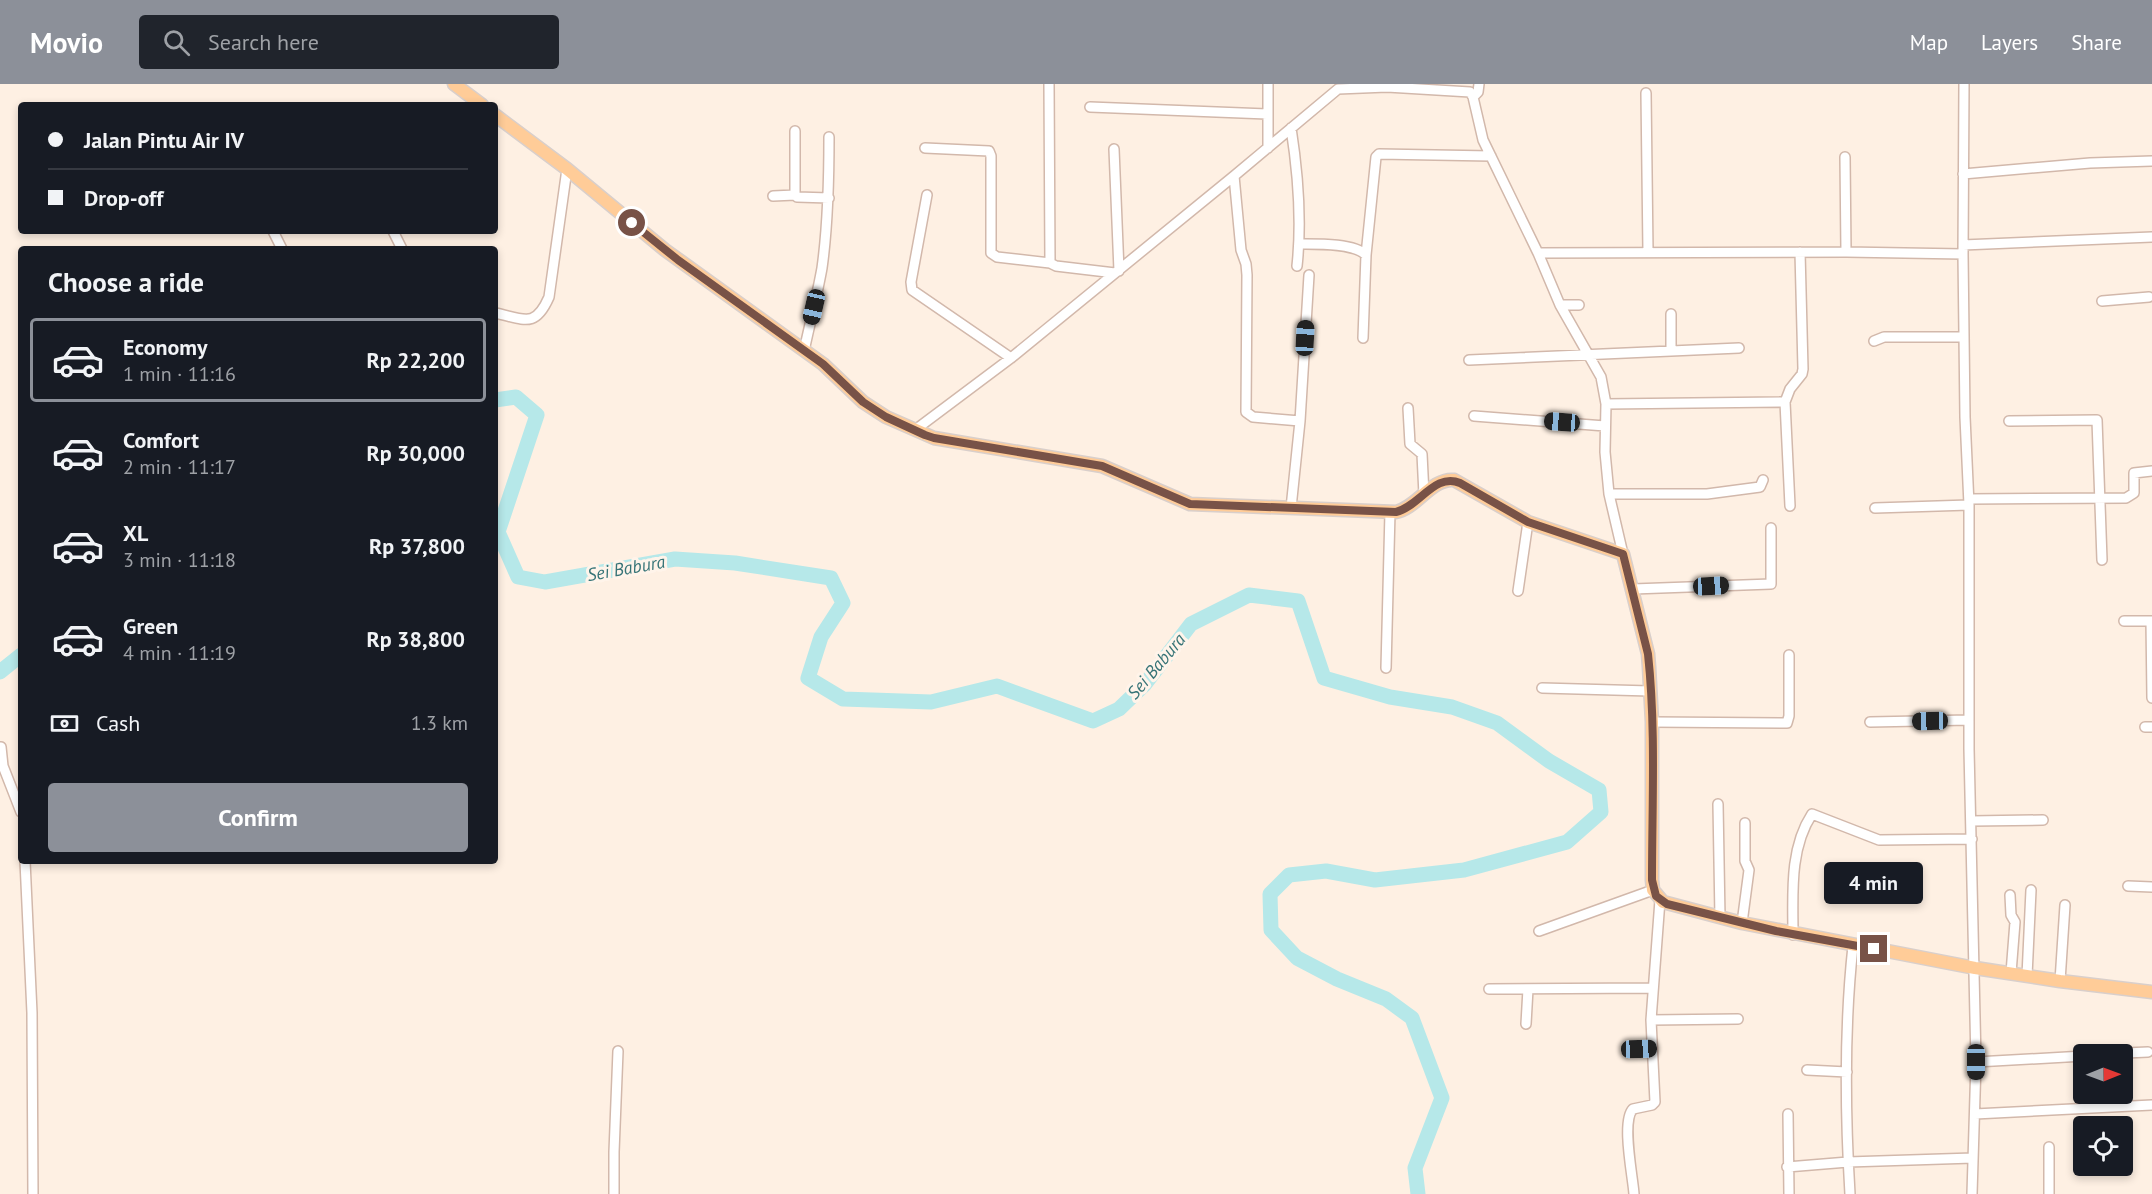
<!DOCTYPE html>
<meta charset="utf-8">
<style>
body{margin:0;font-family:"PT Sans",sans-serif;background:#20242c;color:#f1f3f6;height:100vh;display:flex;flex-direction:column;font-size:22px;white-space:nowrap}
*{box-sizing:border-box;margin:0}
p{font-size:20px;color:#9ea1a6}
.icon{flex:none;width:33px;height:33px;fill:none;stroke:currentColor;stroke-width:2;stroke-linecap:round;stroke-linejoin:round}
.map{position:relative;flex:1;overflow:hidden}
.sheet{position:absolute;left:18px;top:162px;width:480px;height:618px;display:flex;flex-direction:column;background:#171b24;border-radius:6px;box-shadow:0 3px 9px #0003}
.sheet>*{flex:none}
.banner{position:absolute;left:18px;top:18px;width:480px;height:132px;border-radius:6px;box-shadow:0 3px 9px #0003;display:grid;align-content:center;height:132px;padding:0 30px;background:#171b24}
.needle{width:39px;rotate:89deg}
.controls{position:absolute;left:2073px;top:960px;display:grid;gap:12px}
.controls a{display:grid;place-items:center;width:60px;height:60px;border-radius:6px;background:#171b24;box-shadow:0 3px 9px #0003;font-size:30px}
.end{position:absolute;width:27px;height:27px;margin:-14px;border:8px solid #785247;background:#fff;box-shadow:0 0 0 3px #fff}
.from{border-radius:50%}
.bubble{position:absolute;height:42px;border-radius:6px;background:#171b24;box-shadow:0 3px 9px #0003;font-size:20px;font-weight:800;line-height:42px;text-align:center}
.car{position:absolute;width:18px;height:36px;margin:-18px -9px;border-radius:8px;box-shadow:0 0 4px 2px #0007;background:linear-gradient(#222 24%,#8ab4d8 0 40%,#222 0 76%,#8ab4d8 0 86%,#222 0)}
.banner b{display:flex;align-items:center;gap:21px;height:57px;font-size:22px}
.banner b+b{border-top:2px solid #363941}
.banner i{width:15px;height:15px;background:#f1f3f6}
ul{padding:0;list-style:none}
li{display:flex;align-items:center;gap:18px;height:84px;margin:0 12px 9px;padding:0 18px;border:3px solid transparent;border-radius:6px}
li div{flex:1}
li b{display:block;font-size:22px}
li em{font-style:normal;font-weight:800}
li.current{border-color:#8c9099}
li>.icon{width:54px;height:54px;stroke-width:1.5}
h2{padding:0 30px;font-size:27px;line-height:72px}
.pay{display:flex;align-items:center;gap:15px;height:66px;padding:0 30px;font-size:22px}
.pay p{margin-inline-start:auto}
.cta{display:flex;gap:12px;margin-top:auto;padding:12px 30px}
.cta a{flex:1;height:69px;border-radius:6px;background:#8c9099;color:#fff;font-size:24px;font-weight:800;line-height:69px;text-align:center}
header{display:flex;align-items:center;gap:36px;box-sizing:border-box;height:84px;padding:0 30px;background:#8c9099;color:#fff}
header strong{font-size:28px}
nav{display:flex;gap:33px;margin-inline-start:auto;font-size:21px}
.search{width:420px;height:54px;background:#20242c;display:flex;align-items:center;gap:15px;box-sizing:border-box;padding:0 21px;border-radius:6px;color:#9ea1a6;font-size:22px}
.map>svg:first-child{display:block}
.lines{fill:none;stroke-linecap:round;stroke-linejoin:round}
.river{stroke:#b6e8e9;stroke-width:15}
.minor-casing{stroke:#d2b8ab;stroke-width:12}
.major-casing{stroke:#d9cfcb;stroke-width:15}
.minor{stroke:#fff;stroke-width:9}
.major{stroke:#ffcc98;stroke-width:12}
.route{stroke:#785247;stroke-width:8}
.labels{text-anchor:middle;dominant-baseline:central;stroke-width:6;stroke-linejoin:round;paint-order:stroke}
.water-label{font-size:18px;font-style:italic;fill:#377477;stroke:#fff4ea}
</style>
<header>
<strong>Movio</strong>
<div class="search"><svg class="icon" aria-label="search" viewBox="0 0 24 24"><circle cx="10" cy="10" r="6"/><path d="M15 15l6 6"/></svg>Search here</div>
<nav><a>Map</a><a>Layers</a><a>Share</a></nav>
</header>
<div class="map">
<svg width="2152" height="1110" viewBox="0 0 2152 1110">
<rect width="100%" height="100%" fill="#fef0e3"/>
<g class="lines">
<!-- river -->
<path class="river" d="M 495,316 L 516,313 L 537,331 L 498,448 L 518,493 L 545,498 L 675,475 L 735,479 L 831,494 L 843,519 L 821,553 L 808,594 L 843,615 L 931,618 L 997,602 L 1093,637 L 1119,625 L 1145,600 L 1191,540 L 1249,511 L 1298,517 L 1324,594 L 1390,613 L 1452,623 L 1497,639 L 1549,677 L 1599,706 L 1601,728 L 1567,758 L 1464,786 L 1375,796 L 1326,787 L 1289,791 L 1270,810 L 1271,846 L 1297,874 L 1337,895 L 1386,915 L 1412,934 L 1442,1014 L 1415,1084 L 1418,1110
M 0,588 L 21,571"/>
<defs>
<path id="minor" d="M 1049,0 L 1050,179 L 1056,182 L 1115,189
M 1964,0 L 1963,170 L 1965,333 L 1969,421 L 1969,665 L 1976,978 L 1972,1110
M 1646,9 L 1648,168
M 1473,13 L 1478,8 L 1479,0
M 1090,23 L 1267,30
M 1291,44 C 1298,89 1302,136 1297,182
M 795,47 L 795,111 L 797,113 L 829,114
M 925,64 L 989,67 L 991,72 L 991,169 L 997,173 L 1050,179
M 1268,64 L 1268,0
M 1114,65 L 1119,187
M 1845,73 L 1846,168
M 1963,90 L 2090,79 L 2152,77
M 1234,92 L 1241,166 L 1246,180 L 1247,191 L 1246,328 L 1253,333 L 1300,337
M 927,111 L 911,198 L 912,206 L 1011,274
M 773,112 L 795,111
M 273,147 L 282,165
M 393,147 L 402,165
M 1300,160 C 1317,160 1354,159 1366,171
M 1963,161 L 2152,153
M 1538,169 L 1846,168 L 1963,170
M 2102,217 L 2149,213
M 1560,221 L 1579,221
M 495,229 C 524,235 535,245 549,213 L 567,85
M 1671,230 L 1671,267
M 1363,254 L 1366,171 L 1376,73 L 1379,70 L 1491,72
M 1874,257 L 1884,253 L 1964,253
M 804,267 C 810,239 817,212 822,184 C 828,141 829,97 829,53
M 1469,276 L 1739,264
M 1606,320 L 1785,318
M 1408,324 L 1410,360 L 1422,370 L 1424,411
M 1474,332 L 1605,342
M 2009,337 L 2097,336 L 2102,476
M 915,346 L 1011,274 L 1234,92 L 1338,5 L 1387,3 L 1470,8 L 1473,13 L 1483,56 L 1538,169 L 1560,221 L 1601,293 L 1606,320 L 1605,368 L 1609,410 L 1623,470
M 1609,410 L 1707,410 L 1760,403 L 1763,396
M 1969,415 L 2126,414 L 2134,409 L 2134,389 L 2152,387
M 1790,422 L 1785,318 L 1790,305 L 1802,290 L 1803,285 L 1800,168
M 1291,424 L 1300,337 L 1309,191
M 1875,424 L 1969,421
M 1633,505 L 1771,500 L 1771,444
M 1518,507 L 1528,438
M 2124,537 L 2152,537
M 2151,537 L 2152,614
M 1386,584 L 1390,428
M 1542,604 L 1650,607
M 1652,638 L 1787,639 L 1789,632 L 1789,571
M 1870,638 L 1969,636
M 2145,643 L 2152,643
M 1,663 L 3,682 L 21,728
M 1718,720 L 1720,834
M 1971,737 L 2043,736
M 25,777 L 32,929 L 33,1110
M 2128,802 L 2152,803
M 2010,811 L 2011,831 L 2015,838 L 2011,889
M 1742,839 L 1749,786 L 1745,777 L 1745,739
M 1539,847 L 1653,806
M 1793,851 C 1793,811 1789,765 1812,730 L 1879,756 L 1972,755
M 2027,892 L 2031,806
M 2060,897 L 2065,821
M 1489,905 L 1653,904
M 1651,936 L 1738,935
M 1526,940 L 1528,905
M 1627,965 L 1652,964
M 2103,970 L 2148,968
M 1976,978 L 2084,972
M 1807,986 L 1847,988
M 1788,1030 L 1789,1110
M 1975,1030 L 2152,1021
M 1787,1083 L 1848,1078 L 1973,1074
M 614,1110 L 614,1068 L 618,967
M 1634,1110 C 1633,1093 1621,1037 1633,1025 L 1652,1021 L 1655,1018 L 1651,936 L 1660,816
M 1850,1110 C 1845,1027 1844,944 1853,862
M 2049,1110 L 2049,1063"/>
<path id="major" d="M 454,0 L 482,21
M 495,31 L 567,85 L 665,166 L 823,280 L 863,318 L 886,333 L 934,354 L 1102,382 L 1190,420 L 1396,428 C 1417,424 1431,394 1454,396 L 1528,438 L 1623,470 L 1648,570 L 1649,583 L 1652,638 L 1652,796 L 1653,806 L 1663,818 L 1742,839 L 1975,884 L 2060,897 L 2152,908"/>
</defs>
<!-- minor casing -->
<use href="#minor" class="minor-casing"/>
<!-- major casing -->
<use href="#major" class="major-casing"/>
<!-- minor -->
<use href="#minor" class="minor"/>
<!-- major -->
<use href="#major" class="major"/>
</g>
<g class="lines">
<!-- route -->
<path class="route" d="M 632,139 L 678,176 L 823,280 L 863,318 L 886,333 L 925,351 L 934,354 L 1102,382 L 1190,420 L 1396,428 C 1419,423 1435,388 1460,399 L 1528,438 L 1623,470 L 1648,570 C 1656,644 1652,721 1652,796 L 1656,812 L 1667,820 L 1776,847 L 1874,865"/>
</g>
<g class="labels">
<!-- water labels -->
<g class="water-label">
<text transform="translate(626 484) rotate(-10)">Sei Babura</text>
<text transform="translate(1156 582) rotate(-50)">Sei Babura</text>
</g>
</g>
</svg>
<div class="controls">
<a><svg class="needle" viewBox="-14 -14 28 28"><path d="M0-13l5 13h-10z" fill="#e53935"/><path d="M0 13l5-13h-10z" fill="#9ea1a6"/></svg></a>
<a><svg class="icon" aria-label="locate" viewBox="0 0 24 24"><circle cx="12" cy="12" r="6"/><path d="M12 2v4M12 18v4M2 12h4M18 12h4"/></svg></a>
</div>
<i class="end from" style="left:632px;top:139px"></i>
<i class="end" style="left:1874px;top:865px"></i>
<div class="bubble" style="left:1824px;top:778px;width:99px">4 min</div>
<i class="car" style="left:814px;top:223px;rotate:193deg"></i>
<i class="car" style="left:1305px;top:254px;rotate:3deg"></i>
<i class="car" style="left:1562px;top:338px;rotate:274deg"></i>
<i class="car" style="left:1711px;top:502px;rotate:87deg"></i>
<i class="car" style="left:1930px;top:637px;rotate:269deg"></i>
<i class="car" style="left:1639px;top:965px;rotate:88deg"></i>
<i class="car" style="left:1976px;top:978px;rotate:180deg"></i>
<div class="banner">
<b><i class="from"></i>Jalan Pintu Air IV</b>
<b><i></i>Drop-off</b>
</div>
<section class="sheet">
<h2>Choose a ride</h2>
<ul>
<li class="current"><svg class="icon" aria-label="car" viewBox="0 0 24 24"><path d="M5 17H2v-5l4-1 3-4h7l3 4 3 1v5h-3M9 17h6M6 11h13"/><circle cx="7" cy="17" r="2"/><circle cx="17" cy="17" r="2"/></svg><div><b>Economy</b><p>1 min · 11:16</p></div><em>Rp 22,200</em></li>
<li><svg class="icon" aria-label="car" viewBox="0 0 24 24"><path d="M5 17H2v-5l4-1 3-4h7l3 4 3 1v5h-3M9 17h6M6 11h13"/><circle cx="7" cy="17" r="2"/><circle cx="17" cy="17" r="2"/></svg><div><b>Comfort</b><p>2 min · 11:17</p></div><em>Rp 30,000</em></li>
<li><svg class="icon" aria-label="car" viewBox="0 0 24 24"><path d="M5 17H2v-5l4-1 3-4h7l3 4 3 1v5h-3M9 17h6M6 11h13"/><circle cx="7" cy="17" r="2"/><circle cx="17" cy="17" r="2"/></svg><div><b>XL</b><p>3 min · 11:18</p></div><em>Rp 37,800</em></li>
<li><svg class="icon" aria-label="car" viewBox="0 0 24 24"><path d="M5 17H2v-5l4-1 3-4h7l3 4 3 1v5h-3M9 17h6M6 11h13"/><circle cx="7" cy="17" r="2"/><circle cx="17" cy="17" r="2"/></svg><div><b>Green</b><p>4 min · 11:19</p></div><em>Rp 38,800</em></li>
</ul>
<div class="pay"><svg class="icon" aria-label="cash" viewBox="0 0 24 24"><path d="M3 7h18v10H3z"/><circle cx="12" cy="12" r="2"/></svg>Cash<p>1.3 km</p></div>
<div class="cta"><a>Confirm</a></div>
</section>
</div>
